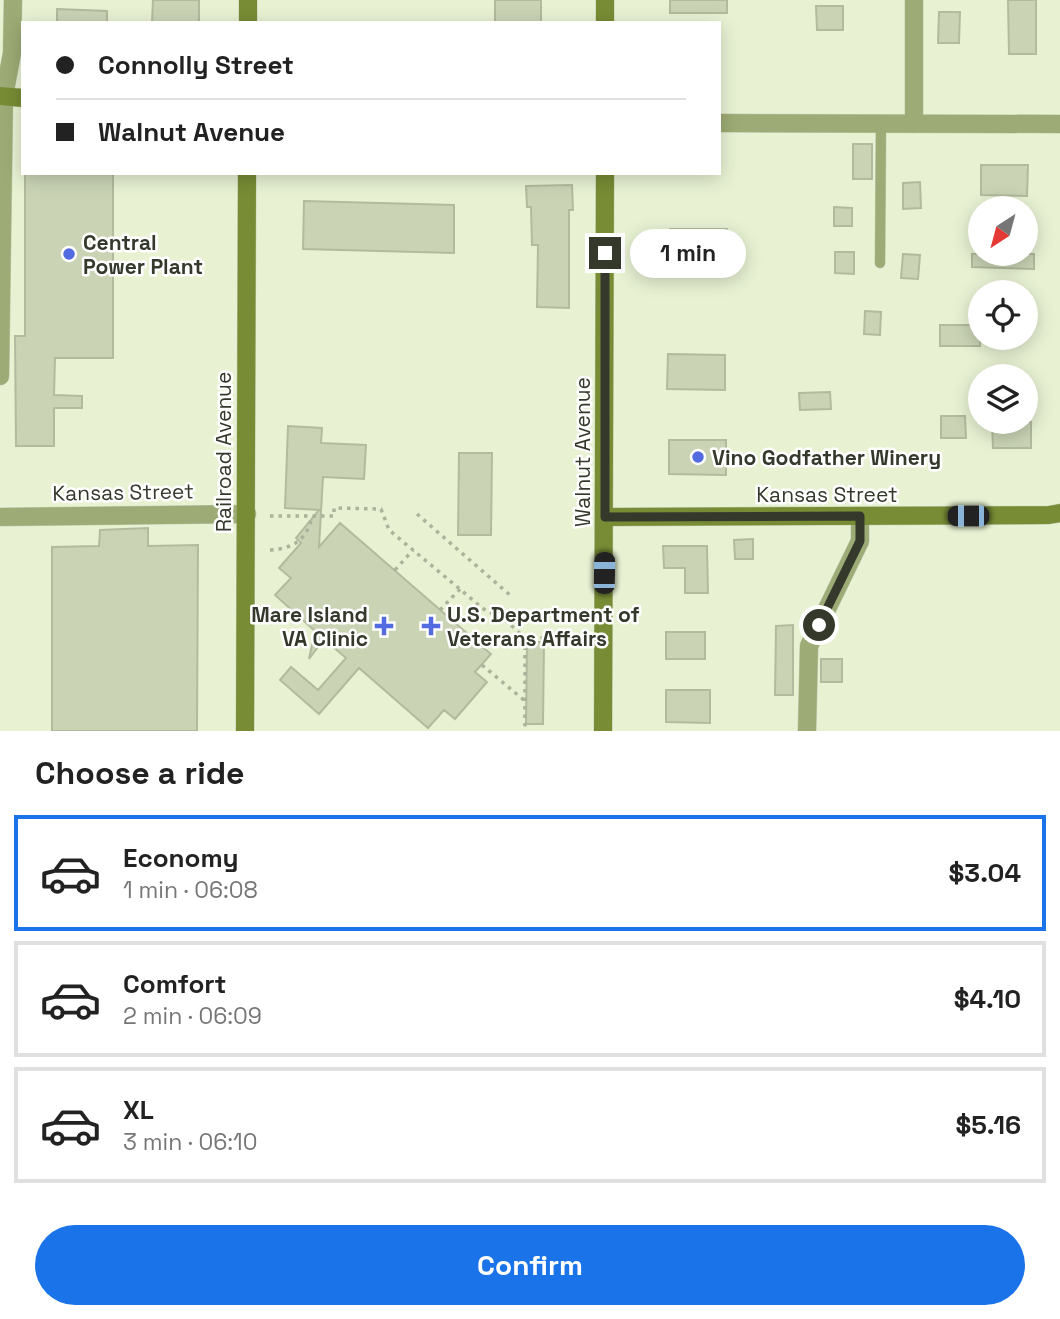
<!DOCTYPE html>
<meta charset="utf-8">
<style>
body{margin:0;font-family:"Space Grotesk",sans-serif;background:#f2f2f2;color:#222;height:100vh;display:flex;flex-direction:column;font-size:26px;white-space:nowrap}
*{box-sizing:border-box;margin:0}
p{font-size:23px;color:#767676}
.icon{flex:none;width:38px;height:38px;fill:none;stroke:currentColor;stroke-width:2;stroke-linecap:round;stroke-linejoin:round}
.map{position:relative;height:731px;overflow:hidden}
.drawer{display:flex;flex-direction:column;background:#fff;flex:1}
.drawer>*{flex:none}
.banner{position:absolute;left:21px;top:21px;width:700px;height:154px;border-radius:0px;box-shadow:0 4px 18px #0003;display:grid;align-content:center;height:154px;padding:0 35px;background:#fff}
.needle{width:46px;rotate:216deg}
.controls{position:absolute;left:968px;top:196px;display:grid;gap:14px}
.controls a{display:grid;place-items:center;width:70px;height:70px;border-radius:50%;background:#fff;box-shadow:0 4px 18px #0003;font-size:35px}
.end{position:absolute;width:32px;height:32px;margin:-16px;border:9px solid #35392c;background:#fff;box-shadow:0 0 0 4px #fff}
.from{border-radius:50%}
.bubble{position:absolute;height:49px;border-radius:24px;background:#fff;box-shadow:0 4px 18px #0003;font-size:23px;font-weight:700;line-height:49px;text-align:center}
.car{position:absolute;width:21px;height:42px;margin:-21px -10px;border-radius:9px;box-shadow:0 0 5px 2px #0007;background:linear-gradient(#222 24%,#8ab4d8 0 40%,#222 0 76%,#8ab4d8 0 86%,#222 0)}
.banner b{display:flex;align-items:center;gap:24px;height:66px;font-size:26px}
.banner b+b{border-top:2px solid #e0e0e0}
.banner i{width:18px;height:18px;background:#222}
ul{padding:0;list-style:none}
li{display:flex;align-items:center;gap:21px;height:116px;margin:0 14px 10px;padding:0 21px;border:4px solid #e0e0e0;border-radius:0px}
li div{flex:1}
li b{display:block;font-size:26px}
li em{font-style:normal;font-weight:700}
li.current{border-color:#1a73e8}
li>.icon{width:63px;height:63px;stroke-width:1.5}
h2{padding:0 35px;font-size:32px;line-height:84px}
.action{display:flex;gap:14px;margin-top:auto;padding:14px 35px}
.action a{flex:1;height:80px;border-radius:42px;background:#1a73e8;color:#fff;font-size:28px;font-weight:700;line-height:80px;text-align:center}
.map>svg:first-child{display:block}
.building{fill:#cad4b5;stroke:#b2bb9d;stroke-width:2}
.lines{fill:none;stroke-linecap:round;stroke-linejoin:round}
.lane-casing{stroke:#c4cdb2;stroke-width:11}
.street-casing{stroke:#c4cdb2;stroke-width:19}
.secondary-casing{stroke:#c4cdb2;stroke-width:19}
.path{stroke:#abb39a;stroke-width:3.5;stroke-dasharray:3.5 5;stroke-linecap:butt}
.lane{stroke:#9dac76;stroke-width:10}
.street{stroke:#9dac76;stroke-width:18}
.secondary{stroke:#788c35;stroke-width:18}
.route{stroke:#35392c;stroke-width:9}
.poi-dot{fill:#526be0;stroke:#fff;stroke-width:2.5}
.labels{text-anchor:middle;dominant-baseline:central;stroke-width:5;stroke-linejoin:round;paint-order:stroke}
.poi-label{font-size:21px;font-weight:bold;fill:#35392c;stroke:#fff;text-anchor:start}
.street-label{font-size:21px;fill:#35392c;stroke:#fff}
</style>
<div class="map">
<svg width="1060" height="731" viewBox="0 0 1060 731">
<rect width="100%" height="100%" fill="#e8f2d3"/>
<!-- building -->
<path class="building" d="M 153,0 L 199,0 L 199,23 L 152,23 Z
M 495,0 L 541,0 L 541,23 L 495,23 Z
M 670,0 L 727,0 L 727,13 L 670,13 Z
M 1008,0 L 1036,0 L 1036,54 L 1009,54 Z
M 816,6 L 843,6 L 843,30 L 817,30 Z
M 57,9 L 107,11 L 107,23 L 57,23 Z
M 939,12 L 960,12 L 959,43 L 938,43 Z
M 853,144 L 872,144 L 872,179 L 853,179 Z
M 981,165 L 1028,165 L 1027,196 L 981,195 Z
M 25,173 L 113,173 L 113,358 L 55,358 L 54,395 L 82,396 L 82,408 L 54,408 L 54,446 L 16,446 L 15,336 L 25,336 Z
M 920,182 L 921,208 L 903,209 L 903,183 Z
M 572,185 L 573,210 L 569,210 L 569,308 L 537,307 L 538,245 L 532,245 L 531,207 L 527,207 L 526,186 Z
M 304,201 L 454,205 L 454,253 L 303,249 Z
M 834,207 L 852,208 L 852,226 L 834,226 Z
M 670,229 L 727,229 L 727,264 L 670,263 Z
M 835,252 L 854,252 L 854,274 L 835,273 Z
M 903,254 L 920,255 L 918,279 L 901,278 Z
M 972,254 L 1034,254 L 1034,269 L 972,267 Z
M 865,311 L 881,312 L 880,335 L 864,334 Z
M 940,325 L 980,325 L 980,346 L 940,346 Z
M 668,354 L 725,355 L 725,390 L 667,389 Z
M 830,392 L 831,409 L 800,410 L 799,393 Z
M 941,416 L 965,416 L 966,438 L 941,438 Z
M 992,422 L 1031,422 L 1031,448 L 993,448 Z
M 288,426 L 322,428 L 321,443 L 366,445 L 364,479 L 323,477 L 319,547 L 340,523 L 491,654 L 475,672 L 487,682 L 455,719 L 444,710 L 428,728 L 359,668 L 319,714 L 280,680 L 291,667 L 318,690 L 346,658 L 324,639 L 309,659 L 315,631 L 275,595 L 291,578 L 279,568 L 301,543 L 296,538 L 319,510 L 285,508 Z
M 669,440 L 726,440 L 726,475 L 669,474 Z
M 459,453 L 492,453 L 491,535 L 458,535 Z
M 148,528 L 148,546 L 198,545 L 197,731 L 52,731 L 52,547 L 99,546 L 100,530 Z
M 753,539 L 753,559 L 735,559 L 734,540 Z
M 663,546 L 707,546 L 708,593 L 685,593 L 685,568 L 664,568 Z
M 793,625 L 793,695 L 775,695 L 776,626 Z
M 666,632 L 705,632 L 705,659 L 666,659 Z
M 527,642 L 544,642 L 543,724 L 526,724 Z
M 821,659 L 842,659 L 842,682 L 821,682 Z
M 666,690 L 710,690 L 710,723 L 666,722 Z"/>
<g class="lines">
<defs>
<path id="lane" d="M 880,263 L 881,124"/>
<path id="street" d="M 719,123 L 1060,124
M 914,124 L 914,0
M 0,376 L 4,96 L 12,53 L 13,0
M 0,517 L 247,514
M 807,731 L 809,646 L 860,541 L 860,516"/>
<path id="secondary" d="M 605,0 L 605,23
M 248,23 L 248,0
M 0,96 L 23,98
M 605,517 L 1049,515 L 1060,513
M 245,731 L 247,173
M 603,731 L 605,173"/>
</defs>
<!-- lane casing -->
<use href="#lane" class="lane-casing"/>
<!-- street casing -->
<use href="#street" class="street-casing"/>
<!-- secondary casing -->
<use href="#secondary" class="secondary-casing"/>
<!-- path -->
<path class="path" d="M 417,514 L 511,596
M 270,516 L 334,516 L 334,508 L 381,509 L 389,530 L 486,611 L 502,617 L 525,638 L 556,638
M 270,550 C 293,549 308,539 312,516
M 395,570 L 413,550
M 440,610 L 460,589
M 525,638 L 525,731
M 482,665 L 525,701"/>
<!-- lane -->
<use href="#lane" class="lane"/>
<!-- street -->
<use href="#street" class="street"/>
<!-- secondary -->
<use href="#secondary" class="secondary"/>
</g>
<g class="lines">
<!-- route -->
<path class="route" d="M 605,253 L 605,517 L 860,516 L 860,541 L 819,625"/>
</g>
<!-- markers -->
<g class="poi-dot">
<circle cx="69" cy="254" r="7"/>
<circle cx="698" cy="457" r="7"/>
<path d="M380.5 615.5h7v7h7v7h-7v7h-7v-7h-7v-7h7z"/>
<path d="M427.5 615.5h7v7h7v7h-7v7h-7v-7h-7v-7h7z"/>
</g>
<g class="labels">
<!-- poi labels -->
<g class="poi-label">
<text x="83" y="242">Central<tspan x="83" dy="24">Power Plant</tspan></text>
<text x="712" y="457">Vino Godfather Winery</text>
<text x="368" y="614" text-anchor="end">Mare Island<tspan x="368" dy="24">VA Clinic</tspan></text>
<text x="447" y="614">U.S. Department of<tspan x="447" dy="24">Veterans Affairs</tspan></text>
</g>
<!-- street labels -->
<g class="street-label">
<text transform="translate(223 452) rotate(-90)">Railroad Avenue</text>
<text transform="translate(582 452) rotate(-90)">Walnut Avenue</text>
<text transform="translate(123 492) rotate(-1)">Kansas Street</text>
<text x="827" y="494">Kansas Street</text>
</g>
</g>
</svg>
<div class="controls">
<a><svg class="needle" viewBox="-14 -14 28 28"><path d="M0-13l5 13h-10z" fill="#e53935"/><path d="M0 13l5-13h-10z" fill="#767676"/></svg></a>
<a><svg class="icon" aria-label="locate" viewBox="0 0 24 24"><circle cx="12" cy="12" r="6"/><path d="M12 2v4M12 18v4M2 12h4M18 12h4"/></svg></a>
<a><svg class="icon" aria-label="layers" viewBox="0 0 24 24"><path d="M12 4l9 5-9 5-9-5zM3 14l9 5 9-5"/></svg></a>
</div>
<i class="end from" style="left:819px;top:625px"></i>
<i class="end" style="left:605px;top:253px"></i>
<div class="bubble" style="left:630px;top:229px;width:116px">1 min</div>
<i class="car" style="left:968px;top:516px;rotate:270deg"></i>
<i class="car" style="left:604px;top:573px;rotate:1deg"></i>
<div class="banner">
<b><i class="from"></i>Connolly Street</b>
<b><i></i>Walnut Avenue</b>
</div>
</div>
<section class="drawer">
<h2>Choose a ride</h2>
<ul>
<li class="current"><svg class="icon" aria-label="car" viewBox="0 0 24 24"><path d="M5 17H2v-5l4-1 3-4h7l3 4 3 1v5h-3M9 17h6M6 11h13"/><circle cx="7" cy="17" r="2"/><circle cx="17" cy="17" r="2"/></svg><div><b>Economy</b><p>1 min · 06:08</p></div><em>$3.04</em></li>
<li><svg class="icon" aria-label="car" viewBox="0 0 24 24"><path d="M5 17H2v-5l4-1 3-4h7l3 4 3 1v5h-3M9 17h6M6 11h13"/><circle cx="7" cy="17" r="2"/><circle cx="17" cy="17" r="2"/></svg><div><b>Comfort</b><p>2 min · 06:09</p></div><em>$4.10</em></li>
<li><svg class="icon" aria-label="car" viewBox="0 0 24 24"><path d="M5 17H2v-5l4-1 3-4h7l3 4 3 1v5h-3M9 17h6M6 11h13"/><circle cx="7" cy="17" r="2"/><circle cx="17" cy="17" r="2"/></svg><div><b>XL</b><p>3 min · 06:10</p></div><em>$5.16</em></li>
</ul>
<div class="action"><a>Confirm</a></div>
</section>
